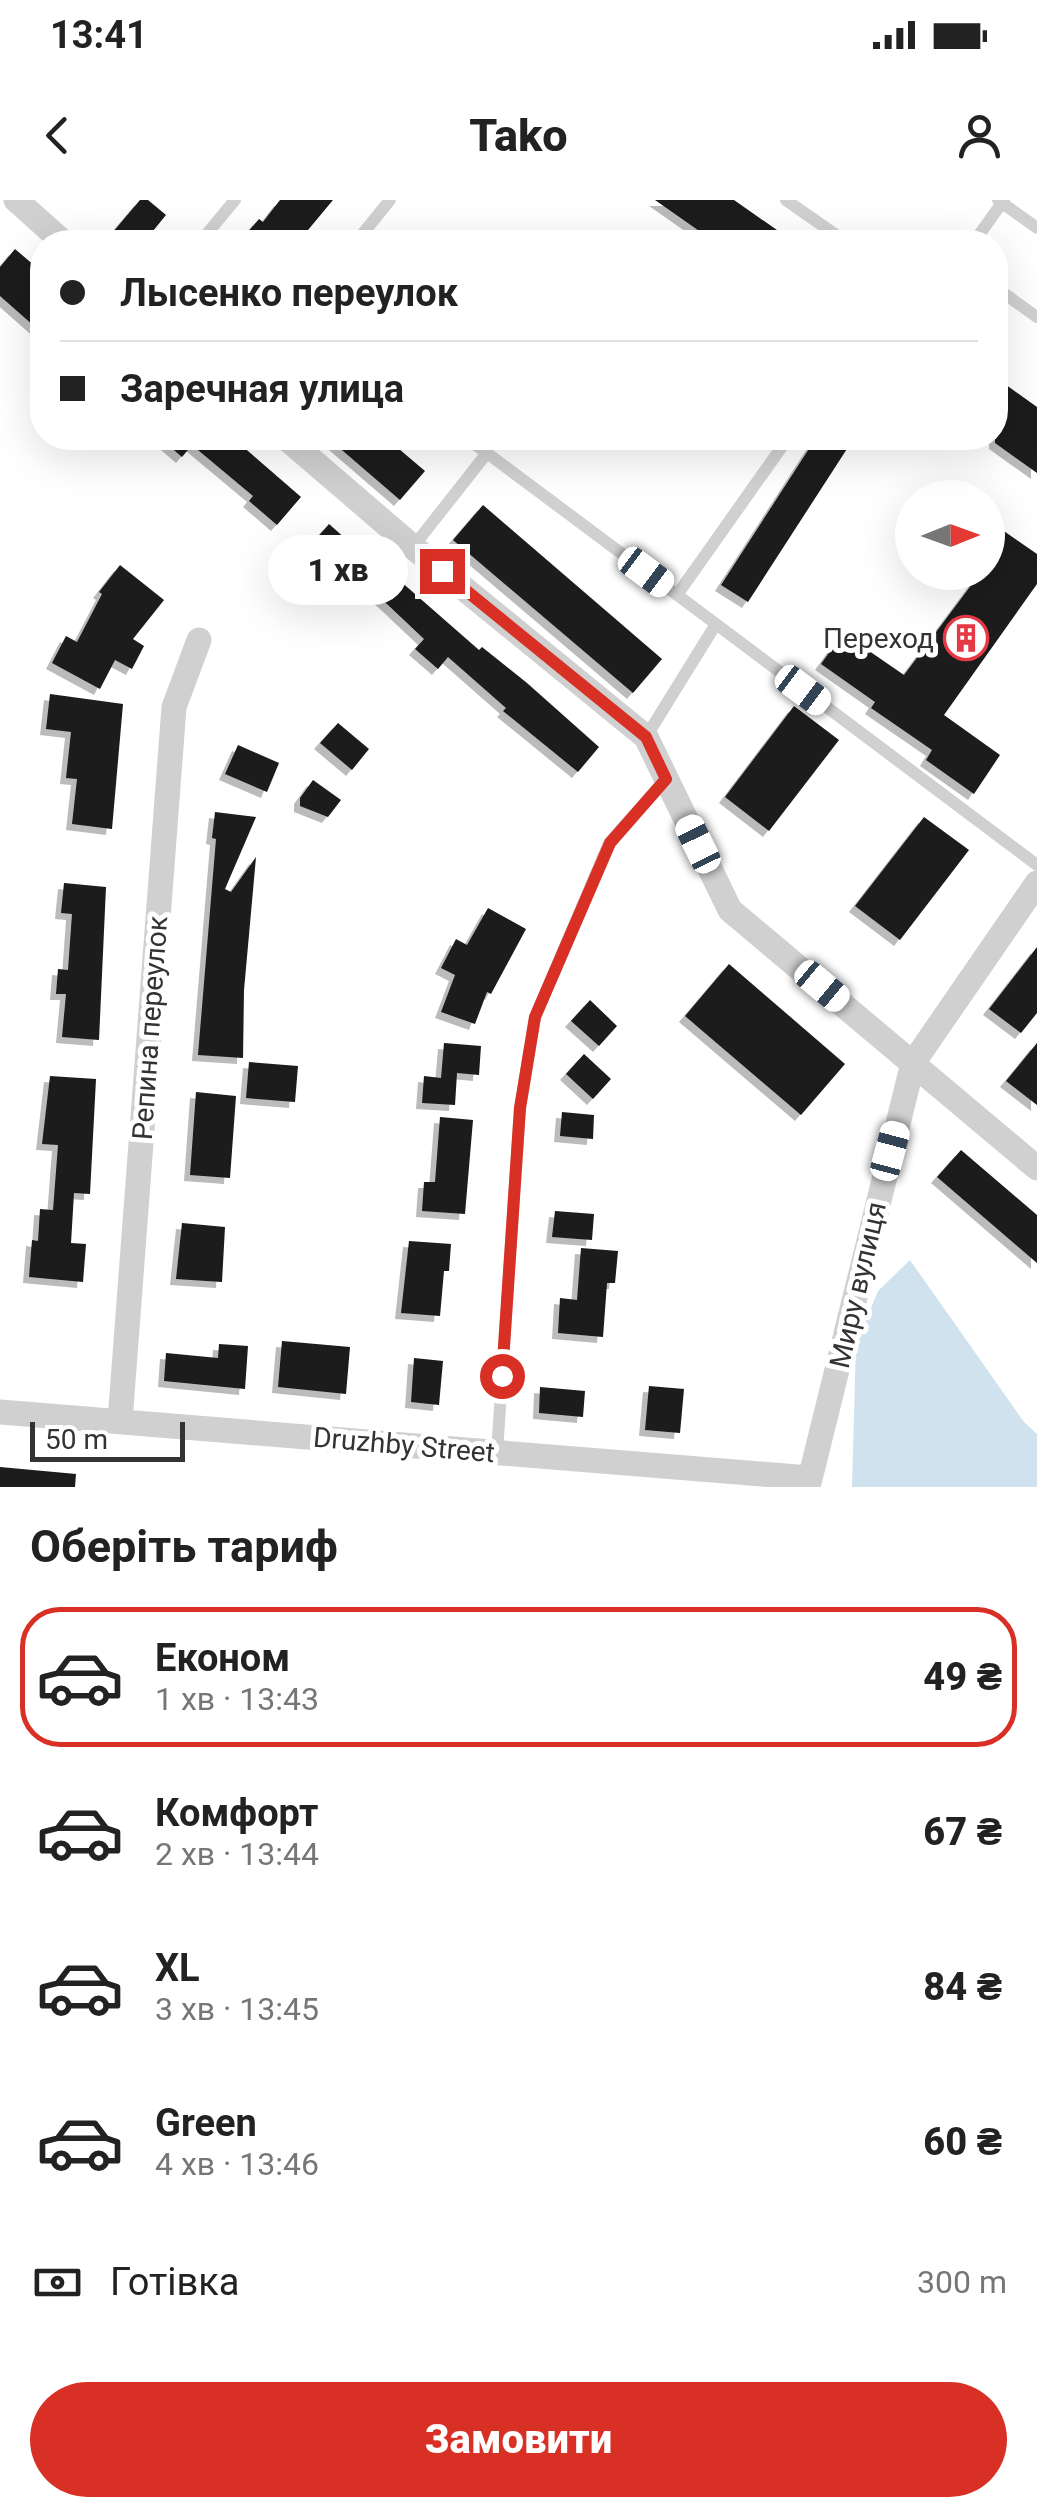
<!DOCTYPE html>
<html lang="uk">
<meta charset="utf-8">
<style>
body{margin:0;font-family:Roboto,sans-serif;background:#f2f2f2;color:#222;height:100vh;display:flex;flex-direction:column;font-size:38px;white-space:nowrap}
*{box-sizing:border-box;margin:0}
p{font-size:32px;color:#767676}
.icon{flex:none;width:55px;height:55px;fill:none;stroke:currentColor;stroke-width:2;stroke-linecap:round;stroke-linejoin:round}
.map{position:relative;height:1287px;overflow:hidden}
.panel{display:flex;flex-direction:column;background:#fff;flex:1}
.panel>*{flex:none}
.banner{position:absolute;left:30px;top:30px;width:978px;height:220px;border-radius:40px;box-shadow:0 10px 40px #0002;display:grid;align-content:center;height:220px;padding:0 30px;background:#fff}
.needle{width:65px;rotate:89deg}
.buttons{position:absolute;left:895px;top:280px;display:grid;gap:20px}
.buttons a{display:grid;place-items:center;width:110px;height:110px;border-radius:50%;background:#fff;box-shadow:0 10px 40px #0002;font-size:50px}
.scale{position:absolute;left:30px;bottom:25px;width:155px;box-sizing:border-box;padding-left:10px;border:5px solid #333;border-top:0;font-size:28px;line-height:35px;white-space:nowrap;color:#333;-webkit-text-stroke:8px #fff;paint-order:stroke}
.end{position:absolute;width:45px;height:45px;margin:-22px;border:12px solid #d93025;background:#fff;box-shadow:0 0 0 5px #fff}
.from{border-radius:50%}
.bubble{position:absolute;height:70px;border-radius:35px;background:#fff;box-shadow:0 10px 40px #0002;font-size:32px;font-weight:800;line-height:70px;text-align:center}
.car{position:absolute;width:30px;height:60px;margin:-30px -15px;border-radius:12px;box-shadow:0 0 8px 2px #0007;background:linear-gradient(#fff 24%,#345 0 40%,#fff 0 76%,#345 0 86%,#fff 0)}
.banner b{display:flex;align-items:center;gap:35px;height:95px;font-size:38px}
.banner b+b{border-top:2px solid #e0e0e0}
.banner i{width:25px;height:25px;background:#222}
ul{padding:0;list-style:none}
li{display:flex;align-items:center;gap:30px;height:140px;margin:0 20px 15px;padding:0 10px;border:5px solid transparent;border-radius:40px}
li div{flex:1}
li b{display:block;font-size:38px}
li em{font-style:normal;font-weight:800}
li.active{border-color:#d93025}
li>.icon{width:90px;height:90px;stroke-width:1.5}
h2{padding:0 30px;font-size:45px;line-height:120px}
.pay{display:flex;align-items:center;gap:25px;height:110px;padding:0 30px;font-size:38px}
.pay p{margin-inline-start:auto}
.button{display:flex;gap:20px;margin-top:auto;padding:20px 30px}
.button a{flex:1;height:115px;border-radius:60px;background:#d93025;color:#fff;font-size:40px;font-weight:800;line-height:115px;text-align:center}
.status{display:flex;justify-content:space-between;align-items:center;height:70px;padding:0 50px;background:#fff;direction:ltr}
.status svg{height:28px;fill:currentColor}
header{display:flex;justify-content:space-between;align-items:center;height:130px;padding:0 30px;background:#fff;font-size:45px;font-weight:800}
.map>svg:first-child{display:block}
.water{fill:#cfe2ee}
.building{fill:#1a1a1a;filter:url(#shadow)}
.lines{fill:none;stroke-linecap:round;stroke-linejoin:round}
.service{stroke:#d0d0d0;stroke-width:12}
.minor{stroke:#d0d0d0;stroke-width:25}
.route{stroke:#d93025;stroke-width:12}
.labels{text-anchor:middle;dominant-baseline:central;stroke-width:10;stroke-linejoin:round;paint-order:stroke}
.poi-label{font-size:28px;fill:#333;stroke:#fff;text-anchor:end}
.street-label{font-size:28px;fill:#333;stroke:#fff}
</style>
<div class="status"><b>13:41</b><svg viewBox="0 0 49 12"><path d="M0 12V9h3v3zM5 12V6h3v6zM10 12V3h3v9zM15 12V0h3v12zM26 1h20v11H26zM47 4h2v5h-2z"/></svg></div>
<header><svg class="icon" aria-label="back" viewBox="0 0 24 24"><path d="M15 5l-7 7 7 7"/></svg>Tako<svg class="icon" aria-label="person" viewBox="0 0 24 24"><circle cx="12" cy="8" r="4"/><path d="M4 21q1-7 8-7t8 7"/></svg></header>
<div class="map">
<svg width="1037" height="1287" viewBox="0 0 1037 1287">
<defs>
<filter id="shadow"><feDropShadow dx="-6" dy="6" stdDeviation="0" flood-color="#0004"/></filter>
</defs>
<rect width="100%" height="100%" fill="#fff"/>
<!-- water -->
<path class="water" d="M 910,1060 L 1024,1222 L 1037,1234 L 1037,1287 L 852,1287 L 856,1144 L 878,1091 Z"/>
<!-- building -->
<path class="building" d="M 140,0 L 148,0 L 166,15 L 144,42 L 126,42 L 113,32 Z
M 280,0 L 333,0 L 298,42 L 239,42 L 259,19 L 263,22 Z
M 655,0 L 734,0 L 794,42 L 715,42 Z
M 15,49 L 42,72 L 42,133 L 0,96 L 0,67 Z
M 995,177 L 1037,207 L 1037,273 L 995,243 Z
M 160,238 L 233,238 L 301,297 L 277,325 L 249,301 L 253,296 L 192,245 L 182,257 Z
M 328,238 L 386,238 L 425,271 L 400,300 Z
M 816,238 L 854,238 L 748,402 L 721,385 Z
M 483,305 L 662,459 L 633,493 L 453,340 Z
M 988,320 L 1037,354 L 1037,384 L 944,515 L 1000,555 L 974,594 L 926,560 L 932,550 L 871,508 L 875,502 L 821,464 L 843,433 L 904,475 L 981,372 L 988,372 Z
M 329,324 L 364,355 L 367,352 L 479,450 L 482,447 L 527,483 L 599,547 L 578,572 L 503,511 L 506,508 L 448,457 L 438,469 L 415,449 L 424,439 L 387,404 L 339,363 L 333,370 L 308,348 Z
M 120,365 L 164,400 L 133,439 L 144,446 L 132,469 L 115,460 L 100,489 L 52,463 L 66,436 L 77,442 L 102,394 L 99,392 Z
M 50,494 L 123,504 L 112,629 L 72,624 L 77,579 L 66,578 L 71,532 L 46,529 Z
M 794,506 L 839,540 L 769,631 L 725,597 Z
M 338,523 L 369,549 L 352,570 L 320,543 Z
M 238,545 L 279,563 L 267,592 L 225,574 Z
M 313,580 L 341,600 L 328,617 L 300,606 L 300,598 Z
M 215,612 L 256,617 L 225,689 L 231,692 L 256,657 L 244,790 L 243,858 L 198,855 L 216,639 L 212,638 Z
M 924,617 L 969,650 L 900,740 L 855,706 Z
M 64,683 L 106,687 L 99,840 L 62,837 L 66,794 L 56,794 L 58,769 L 68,770 L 72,714 L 61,713 Z
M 488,708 L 526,729 L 491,794 L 487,792 L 475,824 L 441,812 L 455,775 L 441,768 L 456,739 L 467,745 Z
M 1037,747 L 1037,813 L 1021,833 L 989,809 Z
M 729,764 L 845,864 L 801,915 L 685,816 Z
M 590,800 L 617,826 L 599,846 L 571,821 Z
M 444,843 L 481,846 L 479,875 L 457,873 L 455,905 L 422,903 L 424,876 L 441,878 Z
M 1037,843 L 1037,905 L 1006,881 Z
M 584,854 L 611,879 L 593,899 L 566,874 Z
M 249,862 L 298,866 L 295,902 L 246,898 Z
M 50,876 L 96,879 L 90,994 L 74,993 L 71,1043 L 86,1044 L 83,1082 L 29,1077 L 32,1040 L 38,1041 L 40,1009 L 53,1010 L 58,945 L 42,944 Z
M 196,892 L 236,896 L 230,978 L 190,975 Z
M 562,912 L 594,915 L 593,939 L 560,936 Z
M 440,917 L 473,920 L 465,1014 L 422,1011 L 424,982 L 435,982 Z
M 961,950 L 1037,1015 L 1037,1063 L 937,977 Z
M 555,1011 L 594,1014 L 592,1040 L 552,1037 Z
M 182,1023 L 225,1027 L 222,1082 L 176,1079 Z
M 409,1041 L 451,1044 L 449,1071 L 444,1071 L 440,1116 L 401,1113 Z
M 581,1048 L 618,1051 L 615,1083 L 607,1083 L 603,1137 L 558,1133 L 560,1098 L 577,1100 Z
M 282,1141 L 350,1147 L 346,1194 L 278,1187 Z
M 219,1144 L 248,1146 L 245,1189 L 164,1181 L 166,1153 L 218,1158 Z
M 414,1158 L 443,1161 L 439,1205 L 411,1202 Z
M 649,1186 L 684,1189 L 680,1233 L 645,1230 Z
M 540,1187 L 585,1191 L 583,1217 L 539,1213 Z
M 0,1267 L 76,1274 L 75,1287 L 0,1287 Z"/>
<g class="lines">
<!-- service -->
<path class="service" d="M 786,0 L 846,42
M 998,0 L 1037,28
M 200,42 L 235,0
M 356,42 L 390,0
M 974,42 L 1004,0
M 995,87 L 1037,117
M 466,238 L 487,253
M 413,347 L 487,253 L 716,424
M 677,395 L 788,238
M 646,537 L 716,424 L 1037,665
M 497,1252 L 520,908 L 535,817 L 609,643 L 666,579"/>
<!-- minor -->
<path class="minor" d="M 16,0 L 63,42
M 286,238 L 413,347 L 646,537 L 730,710 L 1037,968
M 0,1212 L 809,1278
M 120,1221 L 174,507 L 199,440
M 808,1287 L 913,863 L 1037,683"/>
</g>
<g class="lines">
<!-- route -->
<path class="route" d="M 442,371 L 646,537 L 666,579 L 610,643 L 535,817 L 520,908 L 502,1176"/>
</g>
<!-- icons -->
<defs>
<symbol id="building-ring" viewBox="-11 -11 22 22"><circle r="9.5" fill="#fff" stroke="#e63946" stroke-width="1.5"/><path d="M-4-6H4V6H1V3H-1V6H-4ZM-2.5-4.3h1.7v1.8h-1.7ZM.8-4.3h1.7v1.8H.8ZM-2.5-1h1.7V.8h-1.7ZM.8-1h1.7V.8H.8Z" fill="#e63946"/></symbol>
</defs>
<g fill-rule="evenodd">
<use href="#building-ring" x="941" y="413" width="50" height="50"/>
</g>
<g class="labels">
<!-- poi labels -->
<g class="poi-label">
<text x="934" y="438">Переход</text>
</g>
<!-- street labels -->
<g class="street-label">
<text transform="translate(150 828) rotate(-86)">Репина переулок</text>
<text transform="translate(858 1085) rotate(-77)">Миру вулиця</text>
<text transform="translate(404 1245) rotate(5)">Druzhby Street</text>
</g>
</g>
</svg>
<div class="buttons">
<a><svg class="needle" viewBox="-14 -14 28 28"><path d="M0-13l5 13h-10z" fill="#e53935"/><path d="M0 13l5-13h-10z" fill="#767676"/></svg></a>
</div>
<div class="scale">50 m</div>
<i class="end from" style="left:502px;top:1176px"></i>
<i class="end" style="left:442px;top:371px"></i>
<div class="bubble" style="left:268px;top:335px;width:140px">1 хв</div>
<i class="car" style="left:646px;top:372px;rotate:127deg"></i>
<i class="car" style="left:803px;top:490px;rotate:127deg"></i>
<i class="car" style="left:698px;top:644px;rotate:334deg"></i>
<i class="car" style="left:822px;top:786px;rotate:130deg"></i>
<i class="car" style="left:890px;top:951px;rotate:15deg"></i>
<div class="banner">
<b><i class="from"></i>Лысенко переулок</b>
<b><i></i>Заречная улица</b>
</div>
</div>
<section class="panel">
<h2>Оберіть тариф</h2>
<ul>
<li class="active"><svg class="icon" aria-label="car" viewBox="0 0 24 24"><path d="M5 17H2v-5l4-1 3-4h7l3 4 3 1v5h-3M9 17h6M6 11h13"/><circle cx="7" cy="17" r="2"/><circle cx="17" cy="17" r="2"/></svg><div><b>Економ</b><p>1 хв · 13:43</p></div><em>49 ₴</em></li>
<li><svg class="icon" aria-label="car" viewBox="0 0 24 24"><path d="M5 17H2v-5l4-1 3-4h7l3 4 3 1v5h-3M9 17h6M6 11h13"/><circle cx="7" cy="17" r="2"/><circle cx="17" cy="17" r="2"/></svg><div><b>Комфорт</b><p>2 хв · 13:44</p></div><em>67 ₴</em></li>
<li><svg class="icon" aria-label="car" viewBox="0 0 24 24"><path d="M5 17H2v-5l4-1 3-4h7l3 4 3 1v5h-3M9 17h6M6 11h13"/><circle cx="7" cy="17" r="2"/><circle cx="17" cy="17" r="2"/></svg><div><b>XL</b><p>3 хв · 13:45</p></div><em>84 ₴</em></li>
<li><svg class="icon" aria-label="car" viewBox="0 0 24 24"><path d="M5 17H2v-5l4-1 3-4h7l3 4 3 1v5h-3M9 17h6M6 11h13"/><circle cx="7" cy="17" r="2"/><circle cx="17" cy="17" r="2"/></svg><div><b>Green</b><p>4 хв · 13:46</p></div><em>60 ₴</em></li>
</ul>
<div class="pay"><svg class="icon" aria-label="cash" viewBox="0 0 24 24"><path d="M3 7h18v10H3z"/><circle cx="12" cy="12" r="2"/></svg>Готівка<p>300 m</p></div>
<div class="button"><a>Замовити</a></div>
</section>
